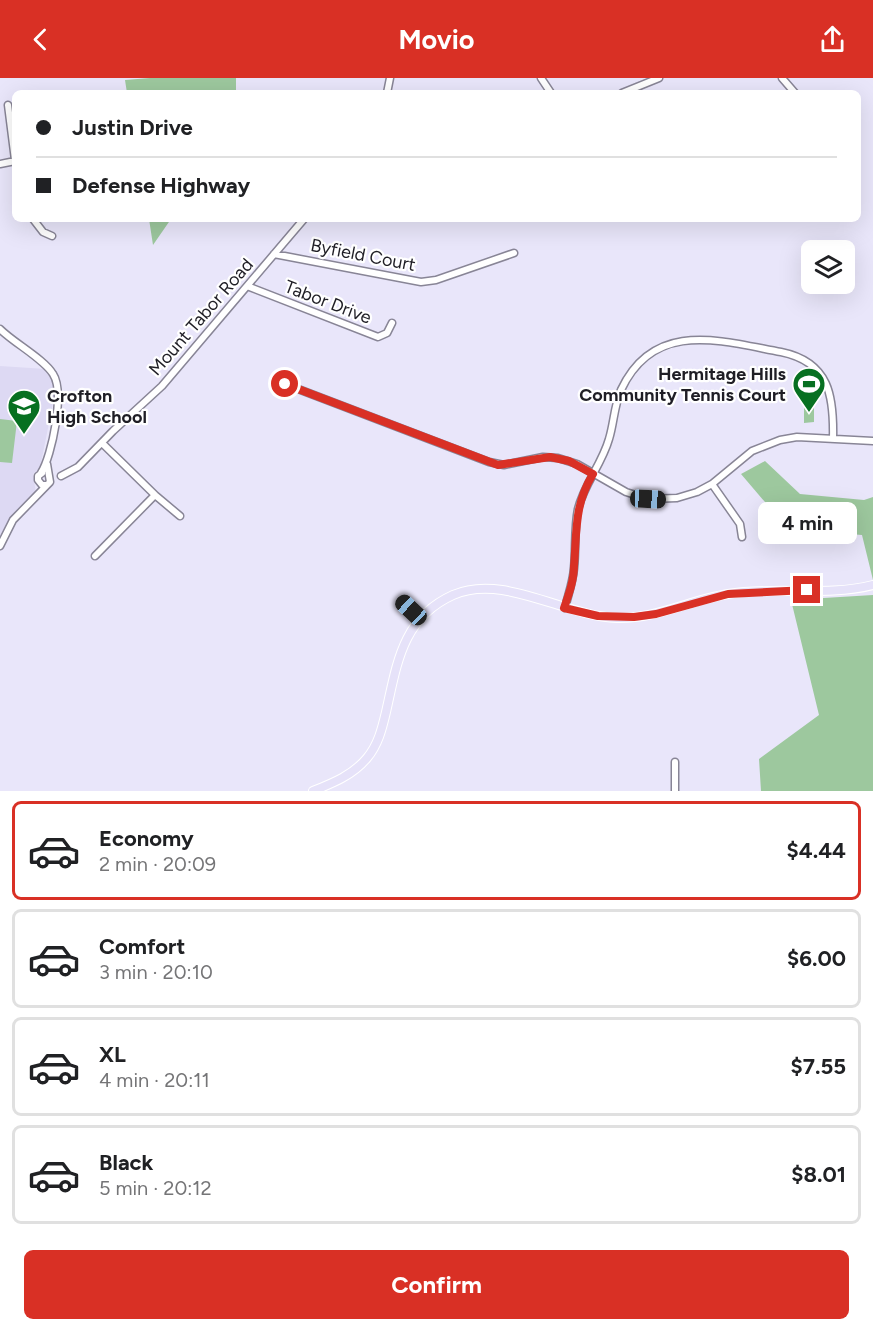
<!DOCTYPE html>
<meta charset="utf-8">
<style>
body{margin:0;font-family:Figtree,sans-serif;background:#f6f6f6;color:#202124;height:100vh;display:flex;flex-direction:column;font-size:22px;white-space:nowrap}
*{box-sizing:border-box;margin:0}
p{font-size:20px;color:#757577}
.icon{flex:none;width:33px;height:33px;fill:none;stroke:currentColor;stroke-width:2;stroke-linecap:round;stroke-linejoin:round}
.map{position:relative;height:713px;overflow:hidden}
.sheet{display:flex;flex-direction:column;background:#fff;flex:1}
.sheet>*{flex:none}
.guide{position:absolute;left:12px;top:12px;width:849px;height:132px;border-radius:9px;box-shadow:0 6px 24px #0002;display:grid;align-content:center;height:132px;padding:0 24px;background:#fff}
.tools{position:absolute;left:801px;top:162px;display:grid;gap:12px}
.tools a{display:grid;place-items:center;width:54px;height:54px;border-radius:9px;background:#fff;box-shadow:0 6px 24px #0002;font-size:30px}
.end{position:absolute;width:27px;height:27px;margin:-14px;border:8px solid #d93025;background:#fff;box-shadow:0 0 0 3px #fff}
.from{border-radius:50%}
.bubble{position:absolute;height:42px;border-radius:9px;background:#fff;box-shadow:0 6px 24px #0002;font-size:20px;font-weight:700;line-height:42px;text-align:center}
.car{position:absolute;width:18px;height:36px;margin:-18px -9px;border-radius:8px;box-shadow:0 0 4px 2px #0007;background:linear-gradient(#222 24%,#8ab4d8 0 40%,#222 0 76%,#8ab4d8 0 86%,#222 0)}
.guide b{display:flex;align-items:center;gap:21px;height:57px;font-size:22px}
.guide b+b{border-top:2px solid #e0e0e0}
.guide i{width:15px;height:15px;background:#202124}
ul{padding:10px 0 0;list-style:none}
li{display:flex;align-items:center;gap:18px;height:99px;margin:0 12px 9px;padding:0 12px;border:3px solid #e0e0e0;border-radius:9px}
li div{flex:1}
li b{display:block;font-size:22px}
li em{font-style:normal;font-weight:700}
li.current{border-color:#d93025}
li>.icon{width:54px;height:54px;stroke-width:1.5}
.cta{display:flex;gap:12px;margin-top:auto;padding:12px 24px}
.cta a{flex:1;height:69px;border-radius:9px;background:#d93025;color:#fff;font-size:24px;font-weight:700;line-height:69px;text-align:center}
header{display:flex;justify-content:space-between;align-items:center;height:78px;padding:0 24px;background:#d93025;color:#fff;font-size:27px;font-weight:700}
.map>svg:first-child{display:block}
.built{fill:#ddd9f3}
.green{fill:#9dc89e}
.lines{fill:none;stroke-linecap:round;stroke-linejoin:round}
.minor-casing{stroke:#888596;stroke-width:9}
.major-casing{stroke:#fff;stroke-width:10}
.minor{stroke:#fff;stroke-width:6}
.major{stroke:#e6e2f9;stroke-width:8}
.route{stroke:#d93025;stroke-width:8}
.labels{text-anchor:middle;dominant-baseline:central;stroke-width:4.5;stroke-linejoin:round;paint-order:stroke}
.street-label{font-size:18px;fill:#1f1e25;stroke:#fff}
.poi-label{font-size:18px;font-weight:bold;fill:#1f1e25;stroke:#fff;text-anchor:end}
</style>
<header><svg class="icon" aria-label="back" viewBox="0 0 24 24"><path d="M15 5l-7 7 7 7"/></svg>Movio<svg class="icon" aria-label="share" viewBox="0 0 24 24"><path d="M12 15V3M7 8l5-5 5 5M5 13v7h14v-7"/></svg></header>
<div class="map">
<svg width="873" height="713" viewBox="0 0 873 713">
<rect width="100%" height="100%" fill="#e9e6fa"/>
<!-- built -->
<path class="built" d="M 0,288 L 46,291 L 52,300 L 55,315 L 40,390 L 33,396 L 36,415 L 11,439 L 0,459 Z"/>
<!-- green -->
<path class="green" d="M 150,0 L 236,0 L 236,15 L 127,15 L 125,2 Z
M 149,141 L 171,141 L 153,167 Z
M 804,326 L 814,326 L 814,344 L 804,345 Z
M 0,341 L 17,343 L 12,385 L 0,384 Z
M 765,383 L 800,416 L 864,422 L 873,419 L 873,502 L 862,457 L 788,451 L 741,396 Z
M 873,517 L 873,713 L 761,713 L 759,681 L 819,637 L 791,522 Z"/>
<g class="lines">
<defs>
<path id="minor" d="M 541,0 L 551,15
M 782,0 L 795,15
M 387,15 L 390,0
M 622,15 L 659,0
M 8,27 L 15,82
M 0,86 L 15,83
M 33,141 L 43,154 L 52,158
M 274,176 L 421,204 L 436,202 L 514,175
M 247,208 L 378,259 L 387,255 L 392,245
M 0,251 C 14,265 44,281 53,296 C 65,314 52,378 41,395
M 274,308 L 285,306 L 489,384 L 504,387 L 543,379 L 558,380 L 577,386 L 626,414 L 648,421 L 677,420 L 697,414 L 712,406 L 752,373 L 780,362 L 797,359 L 873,363
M 102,365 L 155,417 L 180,438
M 42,395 L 38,398 L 38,402 L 42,407 L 46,407
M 61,398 L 78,389 L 113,353 L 162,308 L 304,141
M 712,406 L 740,446 L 742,459
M 0,468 L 13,442 L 50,404 L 47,386
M 95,478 L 155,417
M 401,523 L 420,540
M 565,530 C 568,517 573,504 574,490 C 576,470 574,451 578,431 C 584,406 602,386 609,361 C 614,345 614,328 621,312 C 654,241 721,263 781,274 C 830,284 834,319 833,361
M 675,713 L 675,684"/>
<path id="major" d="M 313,713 C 333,705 353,697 367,680 C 378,667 382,651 386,634 C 397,586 402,540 453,517 C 504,495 564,538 617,540 C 656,541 690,522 728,516 C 775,508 826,519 873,507"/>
</defs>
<!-- minor casing -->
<use href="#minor" class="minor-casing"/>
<!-- major casing -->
<use href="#major" class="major-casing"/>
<!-- minor -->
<use href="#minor" class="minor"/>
<!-- major -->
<use href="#major" class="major"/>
</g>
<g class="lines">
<!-- route -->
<path class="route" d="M 285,306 L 498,387 L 550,379 L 569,383 L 593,396 C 574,427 577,453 574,488 C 574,502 569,516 564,530 L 598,538 L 634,539 L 656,536 L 728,516 L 807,512"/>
</g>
<!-- icons -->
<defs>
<symbol id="stadium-pin" viewBox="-11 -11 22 30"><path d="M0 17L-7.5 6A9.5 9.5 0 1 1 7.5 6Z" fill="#077021" stroke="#fff"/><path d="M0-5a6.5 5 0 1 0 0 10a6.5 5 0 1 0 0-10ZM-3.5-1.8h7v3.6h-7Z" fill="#fff"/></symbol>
<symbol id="school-pin" viewBox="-11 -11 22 30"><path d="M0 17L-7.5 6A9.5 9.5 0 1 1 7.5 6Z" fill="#077021" stroke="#fff"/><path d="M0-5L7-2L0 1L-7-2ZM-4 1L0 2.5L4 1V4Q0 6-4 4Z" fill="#fff"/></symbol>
</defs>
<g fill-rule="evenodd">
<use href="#stadium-pin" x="790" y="287" width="38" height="52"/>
<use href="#school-pin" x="5" y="309" width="38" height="52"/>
</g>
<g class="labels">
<!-- street labels -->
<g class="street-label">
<text transform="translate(363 177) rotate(11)">Byfield Court</text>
<text transform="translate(328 224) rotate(21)">Tabor Drive</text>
<text transform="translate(201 239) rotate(-49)">Mount Tabor Road</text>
</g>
<!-- poi labels -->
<g class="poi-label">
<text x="786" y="296">Hermitage Hills<tspan x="786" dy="21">Community Tennis Court</tspan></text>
<text x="47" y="318" text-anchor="start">Crofton<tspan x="47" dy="21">High School</tspan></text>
</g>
</g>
</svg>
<div class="tools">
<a><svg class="icon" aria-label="layers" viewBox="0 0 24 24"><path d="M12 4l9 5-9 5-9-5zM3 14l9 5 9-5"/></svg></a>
</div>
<i class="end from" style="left:285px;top:306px"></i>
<i class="end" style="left:807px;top:512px"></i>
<div class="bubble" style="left:758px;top:424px;width:99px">4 min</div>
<i class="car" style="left:648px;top:421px;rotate:93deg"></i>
<i class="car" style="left:411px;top:532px;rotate:313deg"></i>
<div class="guide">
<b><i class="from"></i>Justin Drive</b>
<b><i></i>Defense Highway</b>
</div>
</div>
<section class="sheet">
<ul>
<li class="current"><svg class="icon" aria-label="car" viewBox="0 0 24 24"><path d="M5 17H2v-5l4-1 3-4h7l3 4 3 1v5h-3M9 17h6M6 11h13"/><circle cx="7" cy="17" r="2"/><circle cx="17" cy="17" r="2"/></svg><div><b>Economy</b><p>2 min · 20:09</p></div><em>$4.44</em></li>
<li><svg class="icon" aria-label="car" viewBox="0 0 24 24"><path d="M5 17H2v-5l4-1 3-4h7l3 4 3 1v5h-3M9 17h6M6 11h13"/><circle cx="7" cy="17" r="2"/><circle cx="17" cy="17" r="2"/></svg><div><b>Comfort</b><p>3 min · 20:10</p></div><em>$6.00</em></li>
<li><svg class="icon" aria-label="car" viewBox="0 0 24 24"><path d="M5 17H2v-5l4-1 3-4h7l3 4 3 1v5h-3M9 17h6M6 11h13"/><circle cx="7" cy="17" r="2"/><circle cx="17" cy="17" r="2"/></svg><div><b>XL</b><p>4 min · 20:11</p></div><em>$7.55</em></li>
<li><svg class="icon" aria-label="car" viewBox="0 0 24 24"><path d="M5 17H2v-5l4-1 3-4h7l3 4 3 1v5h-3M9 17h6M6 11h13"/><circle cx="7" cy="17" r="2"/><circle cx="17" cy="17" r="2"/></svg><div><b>Black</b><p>5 min · 20:12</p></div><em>$8.01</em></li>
</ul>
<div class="cta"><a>Confirm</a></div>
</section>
